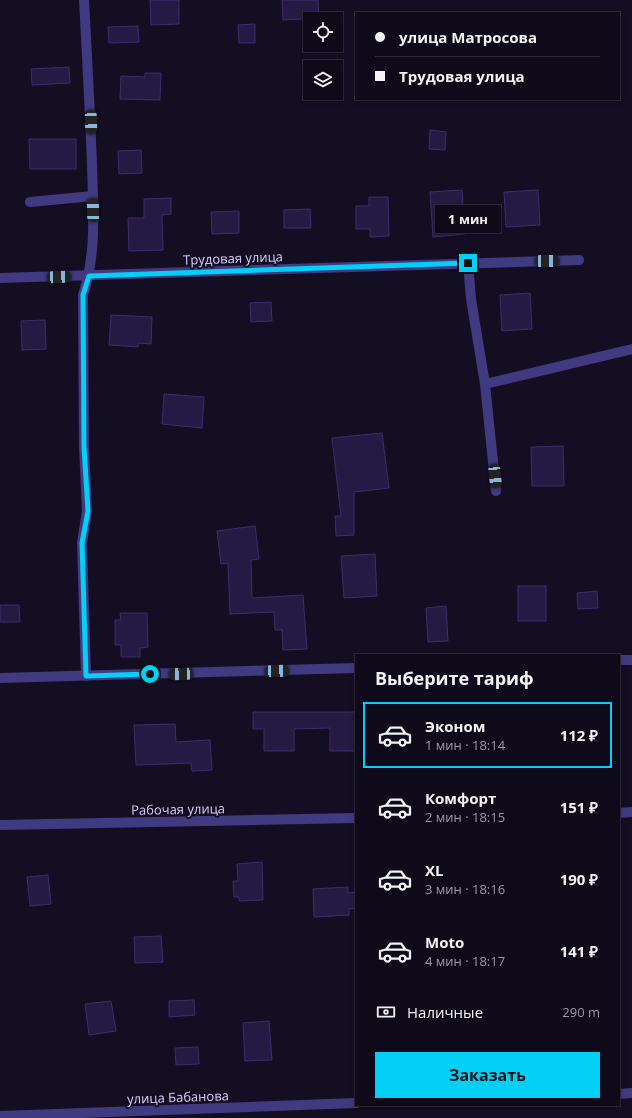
<!DOCTYPE html>
<html lang="ru">
<meta charset="utf-8">
<style>
body{margin:0;font-family:"Open Sans",sans-serif;background:#171323;color:#f1f3f6;height:100vh;display:flex;flex-direction:column;font-size:15px;white-space:nowrap}
*{box-sizing:border-box;margin:0}
p{font-size:13px;color:#9b9aa2}
.icon{flex:none;width:22px;height:22px;fill:none;stroke:currentColor;stroke-width:2;stroke-linecap:round;stroke-linejoin:round}
.map{position:relative;flex:1;overflow:hidden}
.side{position:absolute;left:355px;top:654px;width:265px;height:452px;display:flex;flex-direction:column;background:#0e0a1a;border-radius:0px;box-shadow:0 2px 6px #0003,0 0 0 1px #2e2b39}
.side>*{flex:none}
.hud{position:absolute;left:355px;top:12px;width:265px;height:88px;border-radius:0px;box-shadow:0 2px 6px #0003,0 0 0 1px #2e2b39;display:grid;align-content:center;height:88px;padding:0 20px;background:#0e0a1a}
.buttons{position:absolute;left:303px;top:12px;display:grid;gap:8px}
.buttons a{display:grid;place-items:center;width:40px;height:40px;border-radius:0px;background:#0e0a1a;box-shadow:0 2px 6px #0003,0 0 0 1px #2e2b39;font-size:20px}
.end{position:absolute;width:18px;height:18px;margin:-9px;border:5px solid #04cff6;background:#111;box-shadow:0 0 0 2px #111}
.from{border-radius:50%}
.bubble{position:absolute;height:28px;border-radius:0px;background:#0e0a1a;box-shadow:0 2px 6px #0003,0 0 0 1px #2e2b39;font-size:13px;font-weight:700;line-height:28px;text-align:center}
.car{position:absolute;width:12px;height:24px;margin:-12px -6px;border-radius:5px;box-shadow:0 0 3px 1px #0007;background:linear-gradient(#222 24%,#8ab4d8 0 40%,#222 0 76%,#8ab4d8 0 86%,#222 0)}
.hud b{display:flex;align-items:center;gap:14px;height:38px;font-size:15px}
.hud b+b{border-top:1px solid #2e2b39}
.hud i{width:10px;height:10px;background:#f1f3f6}
ul{padding:0;list-style:none}
li{display:flex;align-items:center;gap:12px;height:66px;margin:0 8px 6px;padding:0 12px;border:2px solid transparent;border-radius:0px}
li div{flex:1}
li b{display:block;font-size:15px}
li em{font-style:normal;font-weight:700}
li.active{border-color:#04cff6}
li>.icon{width:36px;height:36px;stroke-width:1.5}
h2{padding:0 20px;font-size:18px;line-height:48px}
.pay{display:flex;align-items:center;gap:10px;height:44px;padding:0 20px;font-size:15px}
.pay p{margin-inline-start:auto}
.primary-button{display:flex;gap:8px;margin-top:auto;padding:8px 20px}
.primary-button a{flex:1;height:46px;border-radius:0px;background:#04cff6;color:#111;font-size:16px;font-weight:700;line-height:46px;text-align:center}
.map>svg:first-child{display:block}
.building{fill:#251a43;stroke:#3e2d6e}
.lines{fill:none;stroke-linecap:round;stroke-linejoin:round}
.minor{stroke:#413a80;stroke-width:10}
.route{stroke:#04cff6;stroke-width:5}
.labels{text-anchor:middle;dominant-baseline:central;stroke-width:4;stroke-linejoin:round;paint-order:stroke}
.street-label{font-size:13px;fill:#d8d0fe;stroke:#130e22}
</style>
<div class="map">
<svg width="632" height="1118" viewBox="0 0 632 1118">
<rect width="100%" height="100%" fill="#130e22"/>
<!-- building -->
<path class="building" d="M 150,0 L 179,0 L 179,24 L 151,25 Z
M 282,0 L 318,0 L 319,18 L 283,20 Z
M 255,24 L 255,43 L 239,43 L 238,25 Z
M 138,26 L 139,42 L 109,43 L 108,27 Z
M 69,67 L 70,83 L 32,85 L 31,69 Z
M 145,73 L 161,73 L 160,100 L 120,99 L 121,76 L 145,77 Z
M 430,130 L 446,132 L 445,150 L 429,149 Z
M 29,139 L 76,139 L 76,169 L 30,169 Z
M 141,150 L 142,173 L 119,174 L 118,151 Z
M 462,190 L 465,234 L 433,237 L 430,192 Z
M 538,190 L 540,225 L 506,227 L 504,192 Z
M 369,197 L 388,197 L 389,236 L 370,237 L 370,229 L 356,229 L 356,206 L 369,206 Z
M 171,198 L 171,214 L 162,215 L 163,250 L 129,251 L 128,218 L 144,218 L 144,199 Z
M 310,209 L 311,228 L 284,228 L 284,210 Z
M 239,211 L 239,233 L 212,234 L 211,212 Z
M 530,293 L 532,329 L 502,331 L 500,295 Z
M 271,302 L 272,321 L 251,322 L 250,303 Z
M 111,315 L 152,317 L 151,344 L 138,343 L 138,347 L 109,345 Z
M 45,320 L 46,349 L 22,350 L 21,321 Z
M 164,394 L 204,397 L 202,428 L 162,424 Z
M 382,433 L 389,488 L 354,492 L 354,535 L 336,536 L 335,516 L 341,516 L 332,438 Z
M 563,446 L 564,486 L 532,486 L 531,447 Z
M 255,526 L 259,559 L 251,560 L 252,598 L 303,595 L 307,649 L 283,650 L 282,630 L 275,630 L 274,612 L 230,614 L 228,563 L 221,564 L 217,531 Z
M 375,554 L 377,596 L 344,598 L 341,556 Z
M 518,586 L 546,586 L 546,621 L 518,621 Z
M 597,591 L 598,608 L 578,609 L 577,593 Z
M 0,605 L 19,605 L 20,622 L 0,622 Z
M 446,606 L 448,641 L 428,642 L 426,608 Z
M 120,613 L 147,613 L 148,647 L 140,648 L 140,657 L 121,657 L 121,645 L 115,645 L 115,620 L 121,620 Z
M 253,712 L 356,712 L 356,751 L 330,751 L 330,728 L 294,729 L 294,751 L 264,751 L 264,729 L 253,729 Z
M 175,724 L 176,742 L 210,740 L 212,770 L 192,771 L 191,763 L 136,765 L 134,725 Z
M 262,862 L 263,900 L 239,901 L 239,897 L 234,897 L 233,881 L 238,881 L 237,864 Z
M 48,875 L 51,904 L 30,906 L 27,877 Z
M 348,887 L 348,893 L 356,892 L 356,908 L 349,909 L 349,915 L 314,917 L 313,889 Z
M 161,936 L 163,962 L 135,963 L 134,937 Z
M 194,1000 L 195,1015 L 169,1017 L 169,1001 Z
M 111,1001 L 116,1031 L 89,1035 L 85,1004 Z
M 269,1021 L 272,1060 L 245,1061 L 243,1023 Z
M 198,1047 L 199,1064 L 176,1065 L 175,1048 Z"/>
<g class="lines">
<!-- minor -->
<path class="minor" d="M 84,0 C 87,55 90,110 92,165 C 93,209 97,252 83,295 L 84,447 L 87,511 L 82,543 L 86,676
M 30,202 L 93,196
M 468,263 L 471,299 L 485,384 L 496,491
M 0,278 L 579,260
M 485,384 L 632,349
M 619,660 L 632,660
M 0,678 L 356,668
M 619,813 L 632,812
M 0,825 L 356,818
M 619,1094 L 632,1093
M 0,1116 L 356,1103"/>
</g>
<g class="lines">
<!-- route -->
<path class="route" d="M 150,674 L 86,676 L 82,543 L 88,511 L 84,447 L 83,295 L 89,276 L 468,263"/>
</g>
<g class="labels">
<!-- street labels -->
<g class="street-label">
<text transform="translate(233 258) rotate(-2)">Трудовая улица</text>
<text transform="translate(178 809) rotate(-1)">Рабочая улица</text>
<text transform="translate(178 1097) rotate(-2)">улица Бабанова</text>
</g>
</g>
</svg>
<div class="buttons">
<a><svg class="icon" aria-label="locate" viewBox="0 0 24 24"><circle cx="12" cy="12" r="6"/><path d="M12 2v4M12 18v4M2 12h4M18 12h4"/></svg></a>
<a><svg class="icon" aria-label="layers" viewBox="0 0 24 24"><path d="M12 4l9 5-9 5-9-5zM3 14l9 5 9-5"/></svg></a>
</div>
<i class="end from" style="left:150px;top:674px"></i>
<i class="end" style="left:468px;top:263px"></i>
<div class="bubble" style="left:435px;top:205px;width:66px">1 мин</div>
<i class="car" style="left:91px;top:122px;rotate:178deg"></i>
<i class="car" style="left:93px;top:210px;rotate:359deg"></i>
<i class="car" style="left:547px;top:261px;rotate:89deg"></i>
<i class="car" style="left:59px;top:277px;rotate:88deg"></i>
<i class="car" style="left:495px;top:476px;rotate:174deg"></i>
<i class="car" style="left:277px;top:671px;rotate:88deg"></i>
<i class="car" style="left:181px;top:674px;rotate:268deg"></i>
<div class="hud">
<b><i class="from"></i>улица Матросова</b>
<b><i></i>Трудовая улица</b>
</div>
<section class="side">
<h2>Выберите тариф</h2>
<ul>
<li class="active"><svg class="icon" aria-label="car" viewBox="0 0 24 24"><path d="M5 17H2v-5l4-1 3-4h7l3 4 3 1v5h-3M9 17h6M6 11h13"/><circle cx="7" cy="17" r="2"/><circle cx="17" cy="17" r="2"/></svg><div><b>Эконом</b><p>1 мин · 18:14</p></div><em>112 ₽</em></li>
<li><svg class="icon" aria-label="car" viewBox="0 0 24 24"><path d="M5 17H2v-5l4-1 3-4h7l3 4 3 1v5h-3M9 17h6M6 11h13"/><circle cx="7" cy="17" r="2"/><circle cx="17" cy="17" r="2"/></svg><div><b>Комфорт</b><p>2 мин · 18:15</p></div><em>151 ₽</em></li>
<li><svg class="icon" aria-label="car" viewBox="0 0 24 24"><path d="M5 17H2v-5l4-1 3-4h7l3 4 3 1v5h-3M9 17h6M6 11h13"/><circle cx="7" cy="17" r="2"/><circle cx="17" cy="17" r="2"/></svg><div><b>XL</b><p>3 мин · 18:16</p></div><em>190 ₽</em></li>
<li><svg class="icon" aria-label="car" viewBox="0 0 24 24"><path d="M5 17H2v-5l4-1 3-4h7l3 4 3 1v5h-3M9 17h6M6 11h13"/><circle cx="7" cy="17" r="2"/><circle cx="17" cy="17" r="2"/></svg><div><b>Moto</b><p>4 мин · 18:17</p></div><em>141 ₽</em></li>
</ul>
<div class="pay"><svg class="icon" aria-label="cash" viewBox="0 0 24 24"><path d="M3 7h18v10H3z"/><circle cx="12" cy="12" r="2"/></svg>Наличные<p>290 m</p></div>
<div class="primary-button"><a>Заказать</a></div>
</section>
</div>
